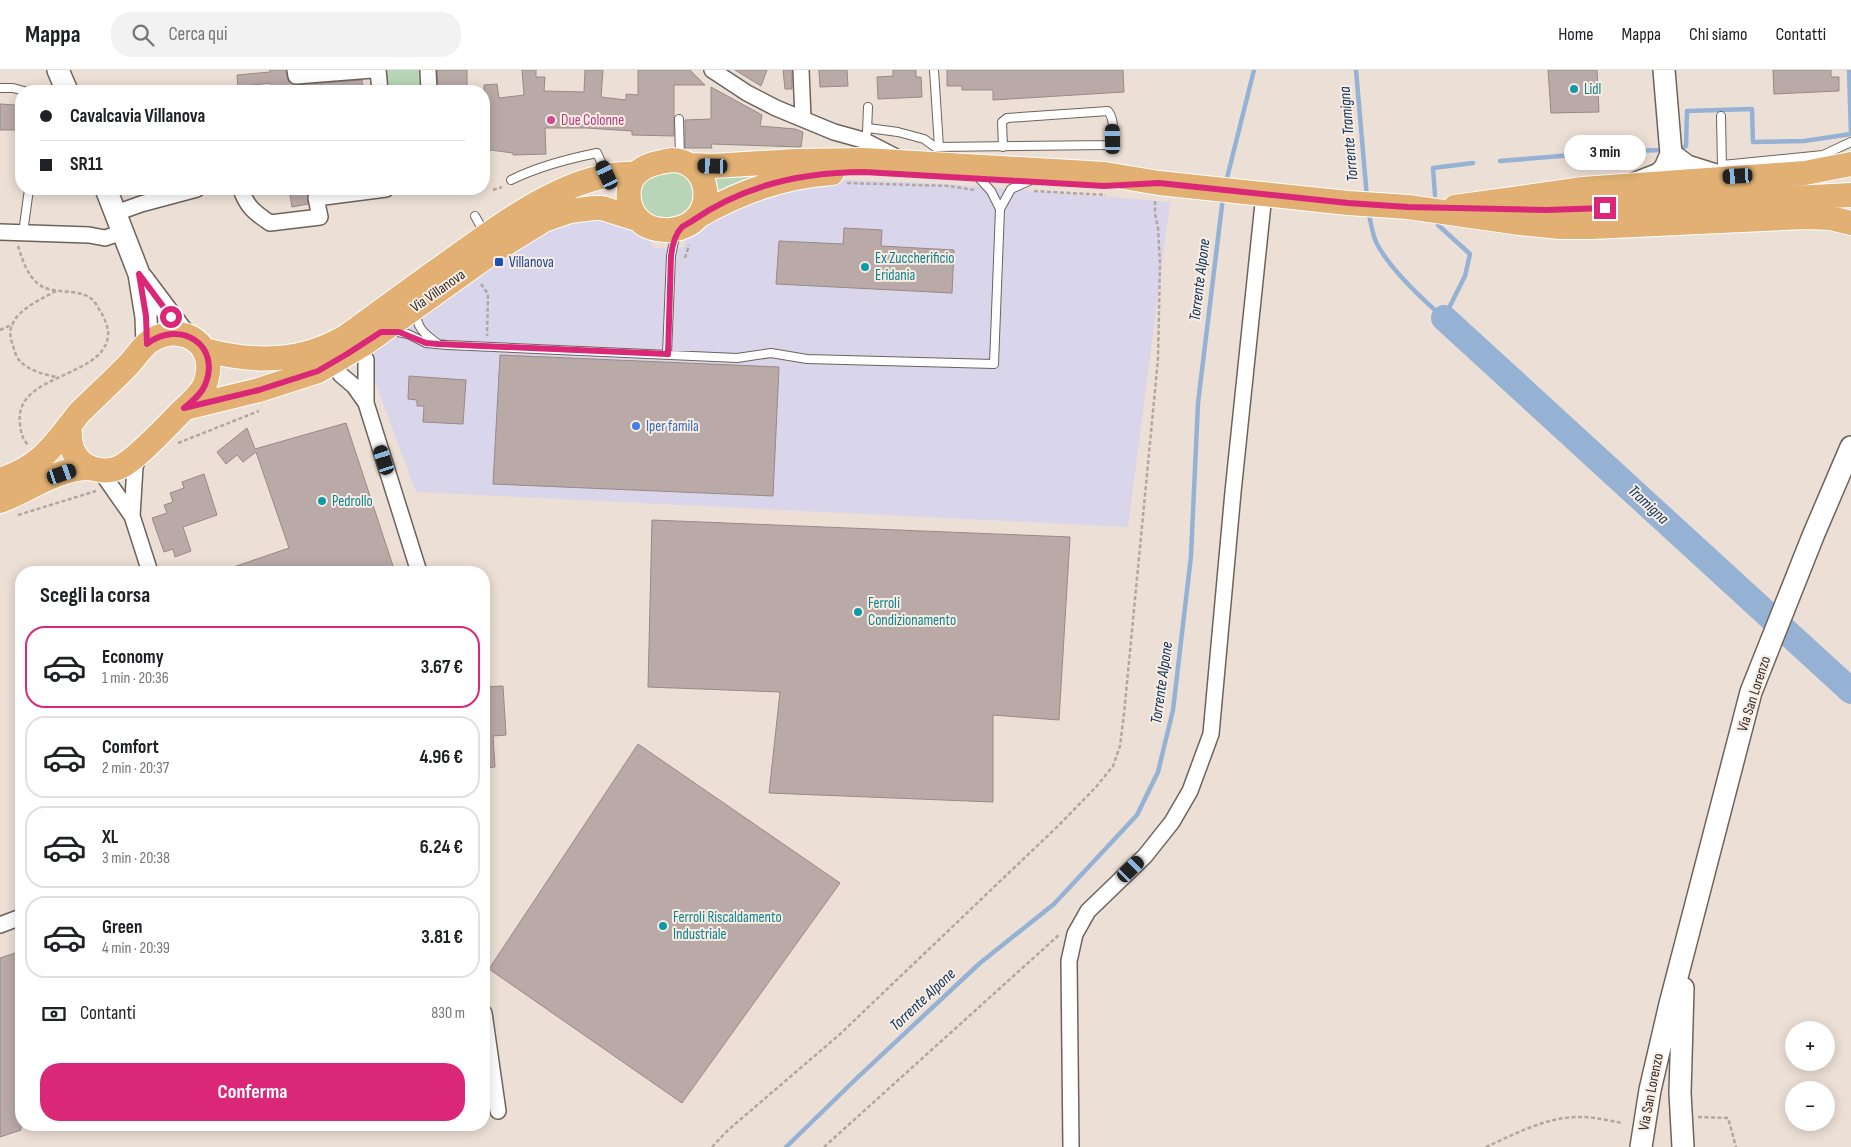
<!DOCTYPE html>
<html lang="it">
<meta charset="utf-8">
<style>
body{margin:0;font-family:"Sofia Sans Condensed",sans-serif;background:#f2f2f2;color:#202124;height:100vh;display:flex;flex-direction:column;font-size:19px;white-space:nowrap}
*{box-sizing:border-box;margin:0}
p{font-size:16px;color:#757577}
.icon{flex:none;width:28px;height:28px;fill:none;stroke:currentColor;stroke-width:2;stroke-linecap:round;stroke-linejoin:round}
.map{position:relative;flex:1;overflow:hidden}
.details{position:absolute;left:15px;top:496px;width:475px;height:565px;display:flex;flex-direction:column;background:#fff;border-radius:20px;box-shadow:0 2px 12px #0003}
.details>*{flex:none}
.hud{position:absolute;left:15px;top:15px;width:475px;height:110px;border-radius:20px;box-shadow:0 2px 12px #0003;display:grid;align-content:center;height:110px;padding:0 25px;background:#fff}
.fabs{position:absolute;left:1785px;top:951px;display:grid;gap:10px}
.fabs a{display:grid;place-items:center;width:50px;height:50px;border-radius:50%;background:#fff;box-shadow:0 2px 12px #0003;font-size:25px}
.end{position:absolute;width:22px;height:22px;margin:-11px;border:6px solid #db2777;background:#fff;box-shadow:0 0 0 2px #fff}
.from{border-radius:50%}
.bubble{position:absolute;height:35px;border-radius:18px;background:#fff;box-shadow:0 2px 12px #0003;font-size:16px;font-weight:700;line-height:35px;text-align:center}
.car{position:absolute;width:15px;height:30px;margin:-15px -8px;border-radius:6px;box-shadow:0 0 4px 1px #0007;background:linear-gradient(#222 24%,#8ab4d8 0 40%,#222 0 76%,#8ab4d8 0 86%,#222 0)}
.hud b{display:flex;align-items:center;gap:18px;height:48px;font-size:19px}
.hud b+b{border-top:1px solid #e0e0e0}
.hud i{width:12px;height:12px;background:#202124}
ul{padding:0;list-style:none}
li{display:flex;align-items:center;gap:15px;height:82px;margin:0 10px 8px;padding:0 15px;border:2px solid #e0e0e0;border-radius:20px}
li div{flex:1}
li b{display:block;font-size:19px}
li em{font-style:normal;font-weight:700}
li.active{border-color:#db2777}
li>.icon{width:45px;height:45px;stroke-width:1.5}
h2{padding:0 25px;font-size:22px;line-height:60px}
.pay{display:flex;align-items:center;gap:12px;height:55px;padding:0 25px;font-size:19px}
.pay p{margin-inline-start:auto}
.button{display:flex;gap:10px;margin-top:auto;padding:10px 25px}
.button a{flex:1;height:58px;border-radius:20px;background:#db2777;color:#fff;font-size:20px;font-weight:700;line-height:58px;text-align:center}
header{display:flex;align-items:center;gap:30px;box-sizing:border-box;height:70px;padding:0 25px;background:#fff;border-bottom:1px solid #e0e0e0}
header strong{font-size:24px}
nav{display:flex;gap:28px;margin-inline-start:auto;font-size:18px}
.search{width:350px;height:45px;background:#f2f2f2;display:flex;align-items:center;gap:12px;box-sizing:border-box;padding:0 18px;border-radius:20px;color:#757577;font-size:19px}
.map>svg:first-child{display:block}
.commercial{fill:#d9d5ea}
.green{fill:#b8d6b7}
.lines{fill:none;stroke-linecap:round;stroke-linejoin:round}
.stream{stroke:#95b2d4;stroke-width:4.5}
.river{stroke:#95b2d4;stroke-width:26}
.building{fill:#b9a9a7;stroke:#998987}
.lane-casing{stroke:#6e635b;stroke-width:10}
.street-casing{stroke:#6e635b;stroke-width:18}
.secondary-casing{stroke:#6e635b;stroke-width:24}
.primary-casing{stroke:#fff;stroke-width:26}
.path{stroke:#b2a79f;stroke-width:2.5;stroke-dasharray:4 2.5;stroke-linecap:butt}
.lane{stroke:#fff;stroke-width:8}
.street{stroke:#fff;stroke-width:15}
.secondary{stroke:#fff;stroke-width:21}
.primary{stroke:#e1b072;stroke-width:24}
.route{stroke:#db2777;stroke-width:6}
.culture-dot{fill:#0f9aa8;stroke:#f9ece2;stroke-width:2}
.hotel-dot{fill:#d1479c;stroke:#f9ece2;stroke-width:2}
.transit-dot{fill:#1a4fb4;stroke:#f9ece2;stroke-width:2}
.shop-dot{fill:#3f7fe0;stroke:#f9ece2;stroke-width:2}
.labels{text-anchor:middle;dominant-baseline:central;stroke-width:4;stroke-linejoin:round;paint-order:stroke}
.culture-label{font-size:15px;fill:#0d838f;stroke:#f9ece2;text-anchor:start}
.hotel-label{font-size:15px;fill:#b23c85;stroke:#f9ece2;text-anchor:start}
.transit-label{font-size:15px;fill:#164399;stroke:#f9ece2;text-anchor:start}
.street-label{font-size:15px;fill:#332f2b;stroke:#f9ece2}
.shop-label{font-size:15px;fill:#366cbe;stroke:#f9ece2;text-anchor:start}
.water-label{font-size:16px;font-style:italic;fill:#0c3460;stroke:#f9ece2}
</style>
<header>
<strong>Mappa</strong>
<div class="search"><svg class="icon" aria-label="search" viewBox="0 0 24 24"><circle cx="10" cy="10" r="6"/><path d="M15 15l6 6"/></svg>Cerca qui</div>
<nav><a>Home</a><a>Mappa</a><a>Chi siamo</a><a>Contatti</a></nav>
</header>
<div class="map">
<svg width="1851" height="1077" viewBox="0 0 1851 1077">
<rect width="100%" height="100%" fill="#ecdfd5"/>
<!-- commercial -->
<path class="commercial" d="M 829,109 L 947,114 L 1170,132 L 1128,457 L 416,422 L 367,290 L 366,279 L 553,153 L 577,145 L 620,151 L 649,169 L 654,178 L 683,177 L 687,167 L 717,142 Z"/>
<!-- green -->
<path class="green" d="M 385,0 L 421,0 L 422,21 L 388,21 Z
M 670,101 L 687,105 L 696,119 L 693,138 C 679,147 649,156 641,133 C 640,129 640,124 639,121 C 646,107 656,104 670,101 Z
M 764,103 L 717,123 L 711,106 Z"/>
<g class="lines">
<!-- stream -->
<path class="stream" d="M 1356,0 L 1367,128
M 1849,0 L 1851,64
M 1678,80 L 1686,76 L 1687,41 L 1752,39 L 1753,72 L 1804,71 L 1851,64
M 1500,91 L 1622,81 L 1665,80
M 1226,112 L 1254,0
M 1435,125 L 1433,98 L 1473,93
M 1368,141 C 1371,151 1372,165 1377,174 C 1391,200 1422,229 1444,248 L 1465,206 L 1470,184 L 1438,155
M 786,1077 L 857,1008 L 980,893 L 1054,834 L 1137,745 L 1158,702 L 1173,640 L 1191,486 L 1198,333 L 1223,127"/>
<!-- river -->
<path class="river" d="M 1444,248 L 1851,621"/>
</g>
<!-- building -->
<path class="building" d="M 270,0 L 286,0 L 288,11 L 296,15 L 362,10 L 363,21 L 271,21 L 270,13 L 238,17 L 237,5 L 270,2 Z
M 437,0 L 467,0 L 467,21 L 438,21 Z
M 522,0 L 536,0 L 536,7 L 545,7 L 544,21 L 584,22 L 585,0 L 603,0 L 601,27 L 626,30 L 626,24 L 638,25 L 638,0 L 690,0 L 705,15 L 674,15 L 674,66 L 632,65 L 632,61 L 587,58 L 545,58 L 546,84 L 513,85 L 513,83 L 490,80 L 484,81 L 484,15 L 497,14 L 499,28 L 524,25 Z
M 735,0 L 767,0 L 761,16 Z
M 783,0 L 792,0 L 792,19 L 785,19 Z
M 819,0 L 847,0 L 848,16 L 820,17 Z
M 893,0 L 916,0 L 916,7 L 921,7 L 922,27 L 878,29 L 877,7 L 893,6 Z
M 947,0 L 1123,0 L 1124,22 L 993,30 L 993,20 L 962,20 L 962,16 L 947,16 Z
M 1548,0 L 1597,0 L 1599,42 L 1551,43 Z
M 1773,0 L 1831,0 L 1831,7 L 1839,7 L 1839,21 L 1774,24 Z
M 711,17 L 762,45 L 760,56 L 795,59 L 803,62 L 801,77 L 711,74 L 712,78 L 685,78 L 685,50 L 711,49 Z
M 0,34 L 16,35 L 16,60 L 0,60 Z
M 289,119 L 309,119 L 308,134 L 292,137 Z
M 844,158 L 882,160 L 881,176 L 954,180 L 952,223 L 776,214 L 779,171 L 843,174 Z
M 500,285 L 779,297 L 773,426 L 493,414 Z
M 409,306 L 466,310 L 463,354 L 423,352 L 424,336 L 417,336 L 417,330 L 408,329 Z
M 346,353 L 395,502 L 222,502 L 222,501 L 289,478 L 256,382 L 243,392 L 237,385 L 226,394 L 217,382 L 247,358 L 255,379 Z
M 204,404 L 217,445 L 183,457 L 191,481 L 175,487 L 173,479 L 164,482 L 152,448 L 167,443 L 164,435 L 173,432 L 170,423 L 184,418 L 182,412 Z
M 652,450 L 1070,467 L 1059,650 L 993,645 L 993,732 L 769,723 L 780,622 L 648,617 Z
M 503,616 L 506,665 L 493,666 L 495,697 L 484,698 L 484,617 Z
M 638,674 L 840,813 L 682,1033 L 489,899 Z
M 21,881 L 21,1060 L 0,1067 L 0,888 Z"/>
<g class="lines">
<defs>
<path id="lane" d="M 934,0 L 939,77
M 0,18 L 13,18 L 24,21
M 1721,46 L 1722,98
M 679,49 L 680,88
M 868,58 L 898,62 L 924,69 L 935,77 L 1109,75 C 1114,66 1115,50 1108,41 L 1007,48 L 1002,52 L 1003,77
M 867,62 L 868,37
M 1722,95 L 1823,85 L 1851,72
M 980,109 L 991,121 L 1000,139
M 511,110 C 539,96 567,89 597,83 L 606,103
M 475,146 L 485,164
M 23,163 L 29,119
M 416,241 C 416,257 424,264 437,273
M 392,261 L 408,264 L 426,273 L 447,275 L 737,288 L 771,283 L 807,289 L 994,294 L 1000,139 L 1011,119 L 1029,111
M 667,284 L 671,186 L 674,171 L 679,163"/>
<path id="street" d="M 295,0 L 296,6 L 372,0
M 378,0 L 380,21
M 428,0 L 429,21
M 712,0 L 747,23 L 776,38 L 834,62 L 863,70 L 900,89
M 801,0 L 803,49
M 241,119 C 246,136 255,143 270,153 L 320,147 L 316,128 L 386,119
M 116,143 L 141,134 L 197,119
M 0,162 L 89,165 L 105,168 L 123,162
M 360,276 L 366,290 L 366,333
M 333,293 L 341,305 L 354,316 L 366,333 L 419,502
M 140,383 L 135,397 L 132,446 L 150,502
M 97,400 L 104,406 L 132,446
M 0,855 L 21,847
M 484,943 L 498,1041
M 1071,1077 L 1069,891 L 1075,864 L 1088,841 L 1145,786 L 1172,752 L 1190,721 L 1211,664 L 1233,422 L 1264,124"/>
<path id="secondary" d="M 58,0 L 67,21
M 1671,84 L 1687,96 L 1722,107
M 1636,113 L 1659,104 L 1665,98 L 1671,84 L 1664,0
M 106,119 L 139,204 L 146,247 L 147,274
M 142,208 L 184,264
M 1641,1077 L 1650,1020 L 1670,934 L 1751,622 L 1813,466 L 1851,377
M 1683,1077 L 1680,1023 L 1683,918"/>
<path id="primary" d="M 672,90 C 712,91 718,147 680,158 C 675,159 670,161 665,160 C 656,160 646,157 640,151 C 627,140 624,115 637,103 C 646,94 660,92 672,90 Z
M 691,95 L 713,96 L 795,91 L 864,90 L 1105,104 L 1159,113 L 1348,133 L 1408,137 L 1520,153 L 1560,157 L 1592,157 L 1805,147 L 1831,148 L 1851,153
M 1455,137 L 1583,119 L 1805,103 L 1851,94
M 1523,140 L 1625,137 L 1851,125
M 700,145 C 740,122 786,106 832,103
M 205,280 C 255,293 301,293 347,266 C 381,241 415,216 449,192 C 500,156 571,100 636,104
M 185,338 L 259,320 L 318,301 L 364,274 L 497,179 L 544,150 L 570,141 L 594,138 L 602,138 L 637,149
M 0,410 C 42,396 53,376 79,343 C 96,326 114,310 131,292 C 137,285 143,275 152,270 C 185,251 219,277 205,314 C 201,324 193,330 186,337 C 169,353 137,390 118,398 C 108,402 94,401 85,395 C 71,386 69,371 70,355
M 0,431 C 29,420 58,398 89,398"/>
</defs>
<!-- lane casing -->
<use href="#lane" class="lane-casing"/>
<!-- street casing -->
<use href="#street" class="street-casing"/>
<!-- secondary casing -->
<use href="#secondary" class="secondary-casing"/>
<!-- primary casing -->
<use href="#primary" class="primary-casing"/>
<!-- path -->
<path class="path" d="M 847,113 L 949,116 L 974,120
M 493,120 L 502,117
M 1034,121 L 1106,125
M 18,176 C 22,188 26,202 35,211 C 51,228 78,215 94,231 C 97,235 99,240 102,244 C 105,250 109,259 108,266 C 103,309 13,303 20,354 C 21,363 22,368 28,375
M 685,188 L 689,175
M 481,214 L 488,224 L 487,266
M 56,221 C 43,228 19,239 13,253 C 9,260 10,269 13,275 C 14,280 16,286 19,290 C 27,300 45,305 57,307
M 0,260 L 13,254
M 178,373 L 259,341
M 18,445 L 96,421
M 1698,1047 L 1728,1048 L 1736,1077
M 712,1077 L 727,1061 L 839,965 L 1059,755 L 1096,717 L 1113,696 L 1120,676 L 1124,644 L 1158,289 L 1160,194 L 1158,158 L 1155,144 L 1155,130
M 824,1077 L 1060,864
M 1486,1077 C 1515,1064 1548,1046 1581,1047 C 1595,1047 1610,1051 1623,1053"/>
<!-- lane -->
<use href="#lane" class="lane"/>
<!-- street -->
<use href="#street" class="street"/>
<!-- secondary -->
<use href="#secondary" class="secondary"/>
<!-- primary -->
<use href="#primary" class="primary"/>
</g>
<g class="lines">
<!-- route -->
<path class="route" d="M 171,247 L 139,204 L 146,246 L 147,274 C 179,249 222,274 205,315 C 201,325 192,331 184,338 L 259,320 L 318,301 L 347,284 L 381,262 L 399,262 L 426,273 L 438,274 L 668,284 L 671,186 C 672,177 675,164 682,157 C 685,155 689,153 692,151 C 742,116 803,102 864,102 L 1104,116 L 1159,113 L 1348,133 L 1408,137 L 1546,140 L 1605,138"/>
</g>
<!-- markers -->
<g class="culture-dot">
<circle cx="1574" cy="19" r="5"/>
<circle cx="865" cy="197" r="5"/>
<circle cx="322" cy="431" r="5"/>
<circle cx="858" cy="542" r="5"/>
<circle cx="663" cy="856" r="5"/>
</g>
<circle class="hotel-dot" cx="551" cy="50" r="5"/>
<rect class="transit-dot" x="494" y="187" width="10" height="10" rx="2.5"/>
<circle class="shop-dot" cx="636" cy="356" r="5"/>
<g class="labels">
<!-- culture labels -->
<g class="culture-label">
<text x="1584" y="19">Lidl</text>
<text x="875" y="188">Ex Zuccherificio<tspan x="875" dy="17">Eridania</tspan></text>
<text x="332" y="431">Pedrollo</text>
<text x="868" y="533">Ferroli<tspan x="868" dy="17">Condizionamento</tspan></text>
<text x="673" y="847">Ferroli Riscaldamento<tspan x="673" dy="17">Industriale</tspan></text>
</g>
<!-- hotel labels -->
<g class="hotel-label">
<text x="561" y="50">Due Colonne</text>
</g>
<!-- transit labels -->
<g class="transit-label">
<text x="509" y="192">Villanova</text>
</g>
<!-- street labels -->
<g class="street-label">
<text transform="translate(438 221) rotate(-35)">Via Villanova</text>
<text transform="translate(1754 624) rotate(-72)">Via San Lorenzo</text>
<text transform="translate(1651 1022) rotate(-79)">Via San Lorenzo</text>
</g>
<!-- shop labels -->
<g class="shop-label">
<text x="646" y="356">Iper famila</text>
</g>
<!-- water labels -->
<g class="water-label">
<text transform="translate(1349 64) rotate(-95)">Torrente Tramigna</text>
<text transform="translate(1200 210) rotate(-83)">Torrente Alpone</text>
<text transform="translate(1648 435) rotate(43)">Tramigna</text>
<text transform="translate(1162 613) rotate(-82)">Torrente Alpone</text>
<text transform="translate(923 930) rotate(-43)">Torrente Alpone</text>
</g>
</g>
</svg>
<div class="fabs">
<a>+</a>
<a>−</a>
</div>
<i class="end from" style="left:171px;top:247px"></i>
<i class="end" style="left:1605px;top:138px"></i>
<div class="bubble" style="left:1564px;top:65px;width:82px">3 min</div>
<i class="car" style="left:1113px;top:69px;rotate:359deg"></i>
<i class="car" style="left:713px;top:96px;rotate:272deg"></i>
<i class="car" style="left:607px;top:105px;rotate:335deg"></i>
<i class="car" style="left:1738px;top:106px;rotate:267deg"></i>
<i class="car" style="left:384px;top:390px;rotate:342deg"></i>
<i class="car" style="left:62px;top:404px;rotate:71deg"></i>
<i class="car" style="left:1131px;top:799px;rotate:46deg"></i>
<div class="hud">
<b><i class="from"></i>Cavalcavia Villanova</b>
<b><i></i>SR11</b>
</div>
<section class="details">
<h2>Scegli la corsa</h2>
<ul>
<li class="active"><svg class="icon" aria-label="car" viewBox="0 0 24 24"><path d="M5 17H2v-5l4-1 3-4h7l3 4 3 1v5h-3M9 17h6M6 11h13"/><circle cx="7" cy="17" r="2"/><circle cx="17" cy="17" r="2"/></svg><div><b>Economy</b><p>1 min · 20:36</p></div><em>3.67 €</em></li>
<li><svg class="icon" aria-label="car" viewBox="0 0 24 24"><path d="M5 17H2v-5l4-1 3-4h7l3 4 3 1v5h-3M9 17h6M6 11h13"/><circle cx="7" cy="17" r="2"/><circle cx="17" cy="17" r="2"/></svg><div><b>Comfort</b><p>2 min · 20:37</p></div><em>4.96 €</em></li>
<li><svg class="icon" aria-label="car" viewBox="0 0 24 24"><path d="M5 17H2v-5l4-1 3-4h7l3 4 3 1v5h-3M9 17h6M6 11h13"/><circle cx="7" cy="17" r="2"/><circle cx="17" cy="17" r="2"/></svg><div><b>XL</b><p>3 min · 20:38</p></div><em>6.24 €</em></li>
<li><svg class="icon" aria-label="car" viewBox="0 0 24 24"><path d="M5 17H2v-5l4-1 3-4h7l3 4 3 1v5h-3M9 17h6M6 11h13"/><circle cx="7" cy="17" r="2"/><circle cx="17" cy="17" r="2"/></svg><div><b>Green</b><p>4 min · 20:39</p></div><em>3.81 €</em></li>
</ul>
<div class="pay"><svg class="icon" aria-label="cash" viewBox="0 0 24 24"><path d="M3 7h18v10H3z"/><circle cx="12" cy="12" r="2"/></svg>Contanti<p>830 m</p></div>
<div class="button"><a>Conferma</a></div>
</section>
</div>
